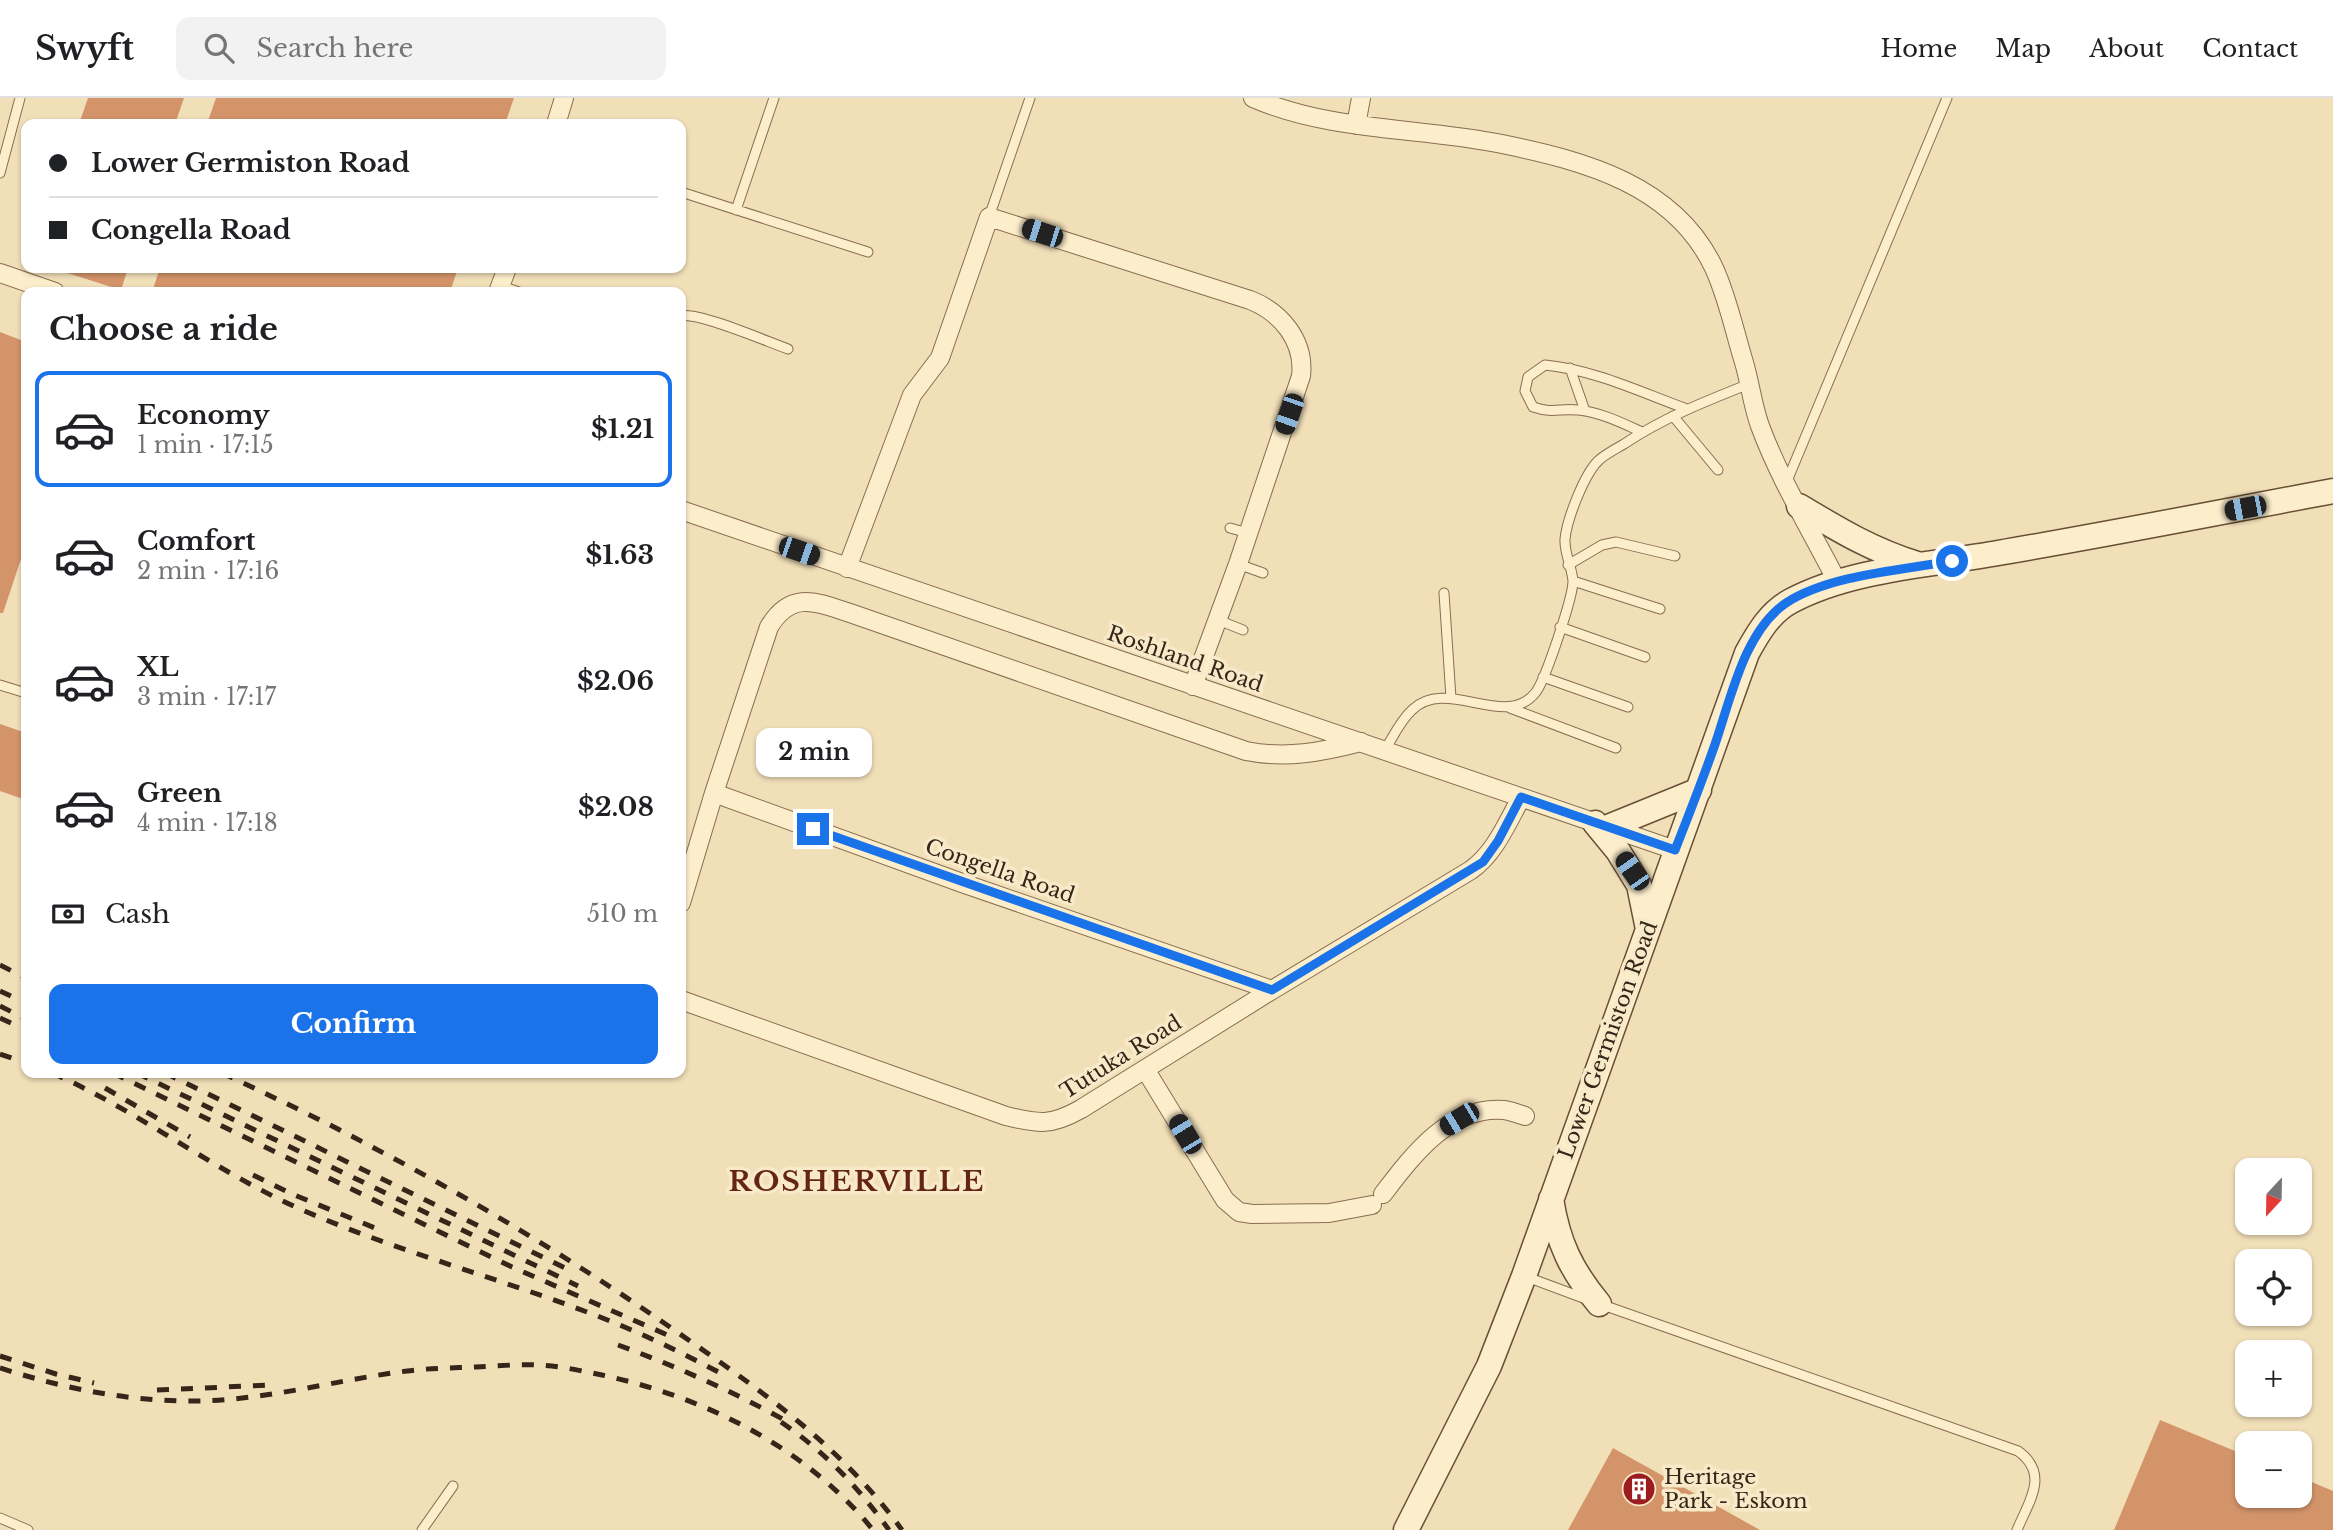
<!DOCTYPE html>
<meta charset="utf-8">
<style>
body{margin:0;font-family:"Libre Baskerville",serif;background:#f2f2f2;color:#202124;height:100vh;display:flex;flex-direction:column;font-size:26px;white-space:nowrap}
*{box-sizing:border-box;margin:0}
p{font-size:23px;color:#757577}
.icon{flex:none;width:38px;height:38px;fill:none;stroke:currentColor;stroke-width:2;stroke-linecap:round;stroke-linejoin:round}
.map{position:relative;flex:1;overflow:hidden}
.side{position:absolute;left:21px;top:189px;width:665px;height:791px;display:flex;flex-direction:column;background:#fff;border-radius:14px;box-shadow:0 2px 5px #0004}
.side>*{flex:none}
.guide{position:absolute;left:21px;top:21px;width:665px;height:154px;border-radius:14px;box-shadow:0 2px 5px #0004;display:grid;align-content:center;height:154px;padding:0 28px;background:#fff}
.needle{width:46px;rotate:202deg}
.fabs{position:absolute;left:2235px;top:1060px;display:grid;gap:14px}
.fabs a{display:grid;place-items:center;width:77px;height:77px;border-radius:14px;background:#fff;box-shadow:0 2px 5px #0004;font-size:35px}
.end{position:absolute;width:32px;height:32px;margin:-16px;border:9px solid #1a73e8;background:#fff;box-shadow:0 0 0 4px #fff}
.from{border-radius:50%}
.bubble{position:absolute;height:49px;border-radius:14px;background:#fff;box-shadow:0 2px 5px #0004;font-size:23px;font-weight:700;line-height:49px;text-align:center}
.car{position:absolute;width:21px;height:42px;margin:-21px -10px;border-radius:9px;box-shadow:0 0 5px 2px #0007;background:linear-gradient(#222 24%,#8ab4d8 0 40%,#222 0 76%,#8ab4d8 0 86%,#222 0)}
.guide b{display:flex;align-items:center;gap:24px;height:66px;font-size:26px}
.guide b+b{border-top:2px solid #e0e0e0}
.guide i{width:18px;height:18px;background:#202124}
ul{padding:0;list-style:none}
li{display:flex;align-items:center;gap:21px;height:116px;margin:0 14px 10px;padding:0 14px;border:4px solid transparent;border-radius:14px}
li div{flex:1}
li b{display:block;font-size:26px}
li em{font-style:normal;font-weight:700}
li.current{border-color:#1a73e8}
li>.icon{width:63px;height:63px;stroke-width:1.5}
h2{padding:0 28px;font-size:32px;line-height:84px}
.pay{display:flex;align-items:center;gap:18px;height:77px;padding:0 28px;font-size:26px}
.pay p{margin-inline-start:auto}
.action{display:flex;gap:14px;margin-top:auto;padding:14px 28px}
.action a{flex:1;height:80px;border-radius:14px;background:#1a73e8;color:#fff;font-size:28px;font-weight:700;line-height:80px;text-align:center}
header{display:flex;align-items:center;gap:42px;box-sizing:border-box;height:98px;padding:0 35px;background:#fff;border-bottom:2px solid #e0e0e0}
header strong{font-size:33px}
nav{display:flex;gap:38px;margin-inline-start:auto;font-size:24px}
.search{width:490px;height:63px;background:#f2f2f2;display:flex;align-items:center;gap:18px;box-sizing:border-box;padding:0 24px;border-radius:14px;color:#757577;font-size:26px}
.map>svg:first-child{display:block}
.building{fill:#d3946a}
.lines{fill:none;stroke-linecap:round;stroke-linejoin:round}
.lane-casing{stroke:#886e52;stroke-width:11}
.street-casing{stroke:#886e52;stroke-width:20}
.secondary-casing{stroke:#694f36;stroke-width:27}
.lane{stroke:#fcedcb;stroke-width:9}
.street{stroke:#fcedcb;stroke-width:18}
.secondary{stroke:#fcedcb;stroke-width:24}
.rail{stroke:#352619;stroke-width:5;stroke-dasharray:12 12;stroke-linecap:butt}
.route{stroke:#1a73e8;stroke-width:9}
.labels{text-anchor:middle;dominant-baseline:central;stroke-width:7;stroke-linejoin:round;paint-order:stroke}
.street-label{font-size:21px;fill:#352619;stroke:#f8eac8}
.poi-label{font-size:21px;fill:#352619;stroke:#f8eac8;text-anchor:start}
.district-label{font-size:28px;font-weight:bold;letter-spacing:2px;fill:#652515;stroke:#f8eac8}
</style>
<header>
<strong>Swyft</strong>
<div class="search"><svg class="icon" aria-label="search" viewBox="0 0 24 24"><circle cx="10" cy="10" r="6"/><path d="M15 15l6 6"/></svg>Search here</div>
<nav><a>Home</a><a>Map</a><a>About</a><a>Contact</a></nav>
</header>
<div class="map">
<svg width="2333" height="1432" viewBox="0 0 2333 1432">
<rect width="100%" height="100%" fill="#f1dfb8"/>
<!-- building -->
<path class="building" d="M 88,0 L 184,0 L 175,26 L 79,26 Z
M 216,0 L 514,0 L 505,26 L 207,26 Z
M 61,170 L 128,170 L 121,192 L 61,173 Z
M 160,170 L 458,170 L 450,194 L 152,194 Z
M 0,234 L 26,244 L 26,446 L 3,515 L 0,515 Z
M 0,626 L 26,635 L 26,702 L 0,693 Z
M 2160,1322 L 2247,1358 L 2247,1398 L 2300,1398 L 2300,1379 L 2333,1393 L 2333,1432 L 2114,1432 Z
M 1613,1350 L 1760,1432 L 1568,1432 Z"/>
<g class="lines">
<defs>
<path id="lane" d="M 0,75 L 20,0
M 681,94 L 868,154
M 736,112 L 774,0
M 989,119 L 1030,0
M 501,188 L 519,194
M 681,218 C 697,213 768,244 788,251
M 1570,270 L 1585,313
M 1673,318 L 1718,372
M 1642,334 C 1622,325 1600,314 1578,312 C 1559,310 1554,316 1533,309 L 1525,293 L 1528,279 L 1545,267 C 1595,272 1640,294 1687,311
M 1787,383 L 1947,0
M 1230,430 L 1248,435
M 1238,466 L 1263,475
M 1568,467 L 1602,447 L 1616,444 L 1675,458
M 1573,483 L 1660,511
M 1444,495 L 1451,600
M 1218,522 L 1243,532
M 1560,529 L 1645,559
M 1543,579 L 1628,609
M 0,587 L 26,595
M 1510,610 L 1616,650
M 1385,652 C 1393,639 1400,623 1412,612 C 1447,578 1506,633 1536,594 C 1546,580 1573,499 1573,483 C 1572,469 1564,455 1565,441 C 1567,421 1584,377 1598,363 C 1605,356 1616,351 1624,346 C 1663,320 1706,303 1749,286
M 1524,1178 L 1586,1201
M 1600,1206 L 2018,1353 C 2050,1376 2029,1403 2017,1432
M 0,1420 L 28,1432
M 422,1432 L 453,1388"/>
<path id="street" d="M 1253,0 C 1332,34 1419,29 1502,46 C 1585,63 1675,87 1714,170 C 1727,198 1734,231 1743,261 C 1750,283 1752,306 1760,328 C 1780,382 1812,434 1838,485
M 556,26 L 564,0
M 1356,27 L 1361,0
M 0,175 L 55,194
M 498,194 L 507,170
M 681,412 L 1675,752
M 847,470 L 912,297 L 940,260 L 989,119 L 1250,202 C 1281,214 1305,243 1301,278 L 1238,466 L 1193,588
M 714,695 L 962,785 L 1272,892
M 681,805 L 714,695 L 769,529 C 791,492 816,504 850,515 L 1246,653 C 1286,661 1322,654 1361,644
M 681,902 L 1006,1018 C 1039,1026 1051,1028 1081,1011 L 1272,892 L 1471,772 C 1495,755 1507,725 1521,700
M 1145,971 L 1225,1102 L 1239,1114 L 1252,1116 L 1329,1115 L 1372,1107
M 1383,1096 C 1412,1058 1450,1007 1504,1012 C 1511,1013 1519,1016 1525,1018"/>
<path id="secondary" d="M 1799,408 C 1839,432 1872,452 1917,466
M 1595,725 L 1618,753 L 1639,787 L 1648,831
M 1608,729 L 1699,692
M 1551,1101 C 1558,1145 1571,1172 1599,1206
M 1406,1432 L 1489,1268 L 1524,1178 L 1747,555 C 1758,535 1770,514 1791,503 C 1851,471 1931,467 1998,455 C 2110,436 2221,414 2333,393"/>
</defs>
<!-- lane casing -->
<use href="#lane" class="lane-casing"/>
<!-- street casing -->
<use href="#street" class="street-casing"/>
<!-- secondary casing -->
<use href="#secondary" class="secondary-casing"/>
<!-- lane -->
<use href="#lane" class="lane"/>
<!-- street -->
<use href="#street" class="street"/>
<!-- secondary -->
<use href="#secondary" class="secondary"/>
<!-- rail -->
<path class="rail" d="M 0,867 L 26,880
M 0,893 L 26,905
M 0,908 L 26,921
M 0,920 L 26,932
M 0,956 L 26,965
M 52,975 C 141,1014 218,1076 307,1114 C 398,1153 494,1179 587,1214 C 635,1232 681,1254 726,1278
M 113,975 L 512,1169 L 672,1239
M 137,975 L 578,1188
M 165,975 L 565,1170
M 222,975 C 273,999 324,1023 374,1050 C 483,1107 589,1172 690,1243 C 769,1298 845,1353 902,1432
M 105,990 L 190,1039
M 253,1077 L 292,1096 L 375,1130
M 618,1247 C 678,1269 734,1294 790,1325
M 0,1258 L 56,1276 L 94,1285
M 0,1270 C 63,1290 125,1303 192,1303 C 265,1303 335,1282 407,1273 C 430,1270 453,1270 476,1269 C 496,1268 518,1266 539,1267 C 560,1268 582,1273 602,1277 C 704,1299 806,1349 873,1432
M 157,1292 L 272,1287
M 781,1324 C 824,1353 859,1390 889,1432"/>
</g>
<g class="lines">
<!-- route -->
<path class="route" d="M 813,731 L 1272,892 L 1483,764 L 1498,743 L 1521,699 L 1675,752 C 1688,719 1701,686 1713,652 C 1730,605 1743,534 1786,505 C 1829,477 1902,472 1952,463"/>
</g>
<!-- icons -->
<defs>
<symbol id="building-disc" viewBox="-11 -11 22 22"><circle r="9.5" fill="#9c1d1f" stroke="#f8eac8"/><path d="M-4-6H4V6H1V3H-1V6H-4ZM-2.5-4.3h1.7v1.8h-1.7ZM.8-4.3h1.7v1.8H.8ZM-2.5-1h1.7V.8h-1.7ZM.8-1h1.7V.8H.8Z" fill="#fff"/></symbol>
</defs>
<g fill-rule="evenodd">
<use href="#building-disc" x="1620" y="1372" width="38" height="38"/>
</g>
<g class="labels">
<!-- street labels -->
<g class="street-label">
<text transform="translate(1185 561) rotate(19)">Roshland Road</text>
<text transform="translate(1000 773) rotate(19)">Congella Road</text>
<text transform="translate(1608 942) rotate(-70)">Lower Germiston Road</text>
<text transform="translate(1121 959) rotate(-32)">Tutuka Road</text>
</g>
<!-- poi labels -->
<g class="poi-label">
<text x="1664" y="1379">Heritage<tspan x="1664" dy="24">Park - Eskom</tspan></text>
</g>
<!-- district labels -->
<g class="district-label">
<text x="857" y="1083">ROSHERVILLE</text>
</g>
</g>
</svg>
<div class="fabs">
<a><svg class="needle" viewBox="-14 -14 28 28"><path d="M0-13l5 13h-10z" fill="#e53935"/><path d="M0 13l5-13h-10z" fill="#757577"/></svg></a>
<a><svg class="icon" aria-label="locate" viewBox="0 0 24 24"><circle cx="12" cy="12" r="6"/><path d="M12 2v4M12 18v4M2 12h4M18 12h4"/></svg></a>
<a>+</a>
<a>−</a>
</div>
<i class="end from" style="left:1952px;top:463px"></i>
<i class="end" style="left:813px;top:731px"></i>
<div class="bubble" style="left:756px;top:630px;width:116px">2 min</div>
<i class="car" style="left:1042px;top:135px;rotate:288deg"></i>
<i class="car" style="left:1289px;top:316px;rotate:199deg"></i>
<i class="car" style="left:2245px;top:410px;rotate:259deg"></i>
<i class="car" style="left:799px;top:453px;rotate:109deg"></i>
<i class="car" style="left:1632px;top:773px;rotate:325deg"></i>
<i class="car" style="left:1459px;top:1021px;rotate:239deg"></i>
<i class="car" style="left:1185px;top:1036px;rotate:329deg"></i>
<div class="guide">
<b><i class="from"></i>Lower Germiston Road</b>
<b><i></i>Congella Road</b>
</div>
<section class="side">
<h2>Choose a ride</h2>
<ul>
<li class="current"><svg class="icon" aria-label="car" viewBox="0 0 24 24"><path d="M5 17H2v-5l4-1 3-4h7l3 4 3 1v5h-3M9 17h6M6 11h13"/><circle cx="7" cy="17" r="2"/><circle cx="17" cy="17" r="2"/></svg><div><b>Economy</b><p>1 min · 17:15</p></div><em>$1.21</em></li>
<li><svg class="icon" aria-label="car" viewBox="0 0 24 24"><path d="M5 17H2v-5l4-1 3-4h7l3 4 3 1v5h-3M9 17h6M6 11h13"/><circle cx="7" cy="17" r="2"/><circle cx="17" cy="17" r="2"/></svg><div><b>Comfort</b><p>2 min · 17:16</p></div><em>$1.63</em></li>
<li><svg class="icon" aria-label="car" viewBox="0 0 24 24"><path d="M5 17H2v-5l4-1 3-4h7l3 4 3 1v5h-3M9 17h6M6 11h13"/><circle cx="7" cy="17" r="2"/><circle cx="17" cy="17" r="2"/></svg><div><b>XL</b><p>3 min · 17:17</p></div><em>$2.06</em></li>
<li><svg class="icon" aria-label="car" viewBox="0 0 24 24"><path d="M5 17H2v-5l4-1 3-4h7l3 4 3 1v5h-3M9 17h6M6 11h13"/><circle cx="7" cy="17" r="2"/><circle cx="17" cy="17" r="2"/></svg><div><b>Green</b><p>4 min · 17:18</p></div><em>$2.08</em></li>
</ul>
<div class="pay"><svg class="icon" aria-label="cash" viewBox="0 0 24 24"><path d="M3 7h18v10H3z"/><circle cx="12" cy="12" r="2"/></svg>Cash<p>510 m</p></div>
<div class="action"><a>Confirm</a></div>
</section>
</div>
